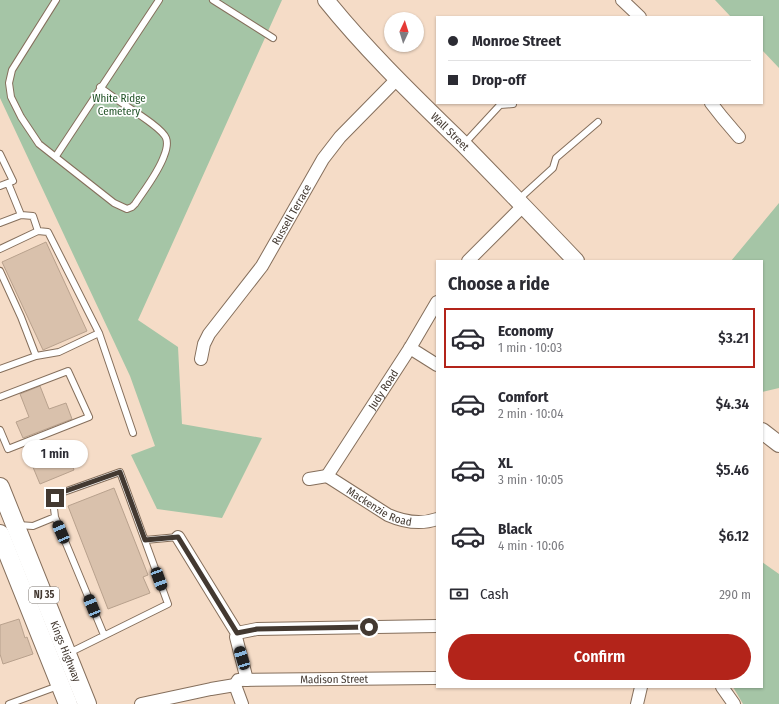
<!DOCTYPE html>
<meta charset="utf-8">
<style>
body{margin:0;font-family:"Fira Sans Condensed",sans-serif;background:#f2f2f3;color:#2b2b33;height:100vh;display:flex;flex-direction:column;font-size:15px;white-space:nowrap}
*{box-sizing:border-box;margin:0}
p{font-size:13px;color:#7c7c81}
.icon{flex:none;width:22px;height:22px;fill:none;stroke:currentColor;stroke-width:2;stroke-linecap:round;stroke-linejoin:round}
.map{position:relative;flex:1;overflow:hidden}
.drawer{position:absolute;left:436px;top:260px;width:327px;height:428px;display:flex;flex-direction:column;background:#fff;border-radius:0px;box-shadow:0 1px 3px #0004}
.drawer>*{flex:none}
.top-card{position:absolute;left:436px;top:16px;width:327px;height:88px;border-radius:0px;box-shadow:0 1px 3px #0004;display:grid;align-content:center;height:88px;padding:0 12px;background:#fff}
.needle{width:26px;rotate:4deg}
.buttons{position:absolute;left:384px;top:12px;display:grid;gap:8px}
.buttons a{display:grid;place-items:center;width:40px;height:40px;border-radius:50%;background:#fff;box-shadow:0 1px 3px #0004;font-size:20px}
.end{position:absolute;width:18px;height:18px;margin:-9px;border:5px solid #433931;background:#fff;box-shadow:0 0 0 2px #fff}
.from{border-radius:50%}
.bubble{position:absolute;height:28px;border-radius:14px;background:#fff;box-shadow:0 1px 3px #0004;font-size:13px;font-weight:600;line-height:28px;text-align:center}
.car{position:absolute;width:12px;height:24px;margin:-12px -6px;border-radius:5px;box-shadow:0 0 3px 1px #0007;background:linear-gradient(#222 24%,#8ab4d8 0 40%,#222 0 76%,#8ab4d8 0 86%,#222 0)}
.top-card b{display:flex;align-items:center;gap:14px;height:38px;font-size:15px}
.top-card b+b{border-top:1px solid #e1e1e2}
.top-card i{width:10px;height:10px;background:#2b2b33}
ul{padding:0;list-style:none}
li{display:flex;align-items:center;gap:12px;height:60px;margin:0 8px 6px;padding:0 4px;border:2px solid transparent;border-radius:0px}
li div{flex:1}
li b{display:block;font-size:15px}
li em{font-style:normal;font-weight:600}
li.on{border-color:#b3241a}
li>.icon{width:36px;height:36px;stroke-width:1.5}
h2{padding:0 12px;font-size:18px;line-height:48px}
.pay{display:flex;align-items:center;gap:10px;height:44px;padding:0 12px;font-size:15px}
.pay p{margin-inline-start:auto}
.cta{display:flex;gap:8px;margin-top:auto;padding:8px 12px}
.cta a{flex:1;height:46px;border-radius:24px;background:#b3241a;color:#fff;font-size:16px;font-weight:600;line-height:46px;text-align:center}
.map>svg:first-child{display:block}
.green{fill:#a5c5a6}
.building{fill:#d9c1ac;stroke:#b8a18d}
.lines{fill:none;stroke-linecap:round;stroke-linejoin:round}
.lane-casing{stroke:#856f5c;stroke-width:8}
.street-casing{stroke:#856f5c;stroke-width:14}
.secondary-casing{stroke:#856f5c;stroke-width:18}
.primary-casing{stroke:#856f5c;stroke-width:20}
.lane{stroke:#fff;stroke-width:6}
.street{stroke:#fff;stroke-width:12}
.secondary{stroke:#fff;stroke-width:16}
.primary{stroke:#fff;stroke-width:18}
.route{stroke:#433931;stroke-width:5}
.labels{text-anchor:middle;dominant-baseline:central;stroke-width:3.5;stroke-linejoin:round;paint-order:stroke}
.shield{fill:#fff;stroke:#7b746f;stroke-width:1}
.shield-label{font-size:10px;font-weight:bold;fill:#433931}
.park-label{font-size:11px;fill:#205226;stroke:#fff}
.street-label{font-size:11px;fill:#433931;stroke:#fff}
</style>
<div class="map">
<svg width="779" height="704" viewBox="0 0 779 704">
<rect width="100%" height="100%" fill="#f5dcc7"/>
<!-- green -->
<path class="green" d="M 0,0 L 282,0 L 138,320 L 178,347 L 182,424 L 262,438 L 222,518 L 157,509 L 131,455 L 155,446 L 130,376 L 0,98 Z
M 715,0 L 779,0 L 779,68 L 762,50 L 762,17 L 731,17 Z
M 779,203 L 779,388 L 762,392 L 762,261 L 731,261 Z
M 762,562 L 779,574 L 779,704 L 743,704 L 733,687 L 762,687 Z"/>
<!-- building -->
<path class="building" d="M 46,242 L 87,331 L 43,350 L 2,262 Z
M 40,386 L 49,409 L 66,403 L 72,419 L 23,438 L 16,422 L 29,417 L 20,394 Z
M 64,446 L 74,470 L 40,484 L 30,460 Z
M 114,488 L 148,575 L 143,577 L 150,593 L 108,609 L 68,506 Z
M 19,619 L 25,638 L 27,637 L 33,654 L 3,664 L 0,654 L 0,625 Z"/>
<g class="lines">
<defs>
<path id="lane" d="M 56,0 L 12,70 L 9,83 L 11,97 L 21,117 L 39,144 L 114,203 L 127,209 L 132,207 L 135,204 C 145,189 158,173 164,156 C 166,151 168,143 166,138 C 161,125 114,100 100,87
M 213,0 L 273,38
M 464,144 L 500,105 L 513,104
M 0,154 L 13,181 L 0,186
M 56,156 L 159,0
M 519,199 L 553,168 L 556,158 L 598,122
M 0,223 L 21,215 L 8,183
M 0,249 L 38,231 L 33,216 L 21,215
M 0,271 L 21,317 L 36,356 L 0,369
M 99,333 L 133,433
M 36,356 L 59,352 L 99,333 L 48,232 L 38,231
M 0,397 L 68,371 L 89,417 L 8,449 L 0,430
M 18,525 L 33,526 L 55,517
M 145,540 L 178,537
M 69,653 L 168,604 L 120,472 L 61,493 C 51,501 54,506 55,517 L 104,635
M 9,704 L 58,686"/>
<g id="street">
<path d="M 622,0 L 640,17"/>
<path d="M 711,103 L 722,117 L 739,137"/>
<path d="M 468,261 L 523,206"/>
<path d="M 410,348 L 437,365"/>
<path id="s1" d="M 201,359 L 204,344 L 209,334 L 262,266 L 323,159 L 340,137 L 397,79"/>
<path id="s2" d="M 327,476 L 410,348 L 437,302"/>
<path id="s3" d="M 327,476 L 388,515 C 404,522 420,525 437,519"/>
<path d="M 309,479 L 327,476"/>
<path d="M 178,537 L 237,633 L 236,637 L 247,680"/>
<path d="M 237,633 L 257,629 L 437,626"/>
<path id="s4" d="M 235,685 L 238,680 L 437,678"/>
<path d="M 235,685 L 242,704"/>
<path d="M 722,687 L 734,704"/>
<path d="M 141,704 L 211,689 L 235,685"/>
<path d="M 637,704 L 641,687"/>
</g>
<g id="secondary">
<path id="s5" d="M 326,0 C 367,51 415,97 462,143 C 500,182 538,221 576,261"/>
<path d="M 762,431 L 779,444"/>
</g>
<g id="primary">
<path id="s6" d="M 0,487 L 87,704"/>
<path d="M 0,534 L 68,704"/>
</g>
</defs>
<!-- lane casing -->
<use href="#lane" class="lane-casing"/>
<!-- street casing -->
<use href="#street" class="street-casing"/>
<!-- secondary casing -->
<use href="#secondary" class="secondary-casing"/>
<!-- primary casing -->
<use href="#primary" class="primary-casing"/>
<!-- lane -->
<use href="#lane" class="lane"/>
<!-- street -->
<use href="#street" class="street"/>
<!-- secondary -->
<use href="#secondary" class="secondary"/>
<!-- primary -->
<use href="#primary" class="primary"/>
</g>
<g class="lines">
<!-- route -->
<path class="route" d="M 55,498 L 60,493 L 120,472 L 145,540 L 178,537 L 237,633 L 257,629 L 369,627"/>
</g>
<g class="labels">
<!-- shield labels -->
<rect class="shield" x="29" y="587" width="30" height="16" rx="3"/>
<g class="shield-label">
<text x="44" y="595">NJ 35</text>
</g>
<!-- park labels -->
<g class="park-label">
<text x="119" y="98">White Ridge<tspan x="119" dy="13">Cemetery</tspan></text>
</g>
<!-- street labels -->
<g class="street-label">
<text stroke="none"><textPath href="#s5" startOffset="181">Wall Street</textPath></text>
<text stroke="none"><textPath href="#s1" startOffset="172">Russell Terrace</textPath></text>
<text stroke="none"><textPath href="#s2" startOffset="103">Judy Road</textPath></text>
<text stroke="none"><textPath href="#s3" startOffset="61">Mackenzie Road</textPath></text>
<text stroke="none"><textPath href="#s6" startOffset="177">Kings Highway</textPath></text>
<text stroke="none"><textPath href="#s4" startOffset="102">Madison Street</textPath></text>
</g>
</g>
</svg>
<div class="buttons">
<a><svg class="needle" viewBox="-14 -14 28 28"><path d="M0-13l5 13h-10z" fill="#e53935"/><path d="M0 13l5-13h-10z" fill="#7c7c81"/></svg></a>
</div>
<i class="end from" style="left:369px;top:627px"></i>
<i class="end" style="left:55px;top:498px"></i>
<div class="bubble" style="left:22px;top:440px;width:66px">1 min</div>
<i class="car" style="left:61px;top:532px;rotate:337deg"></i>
<i class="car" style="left:159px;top:579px;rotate:160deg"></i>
<i class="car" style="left:92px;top:606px;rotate:338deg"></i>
<i class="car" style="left:242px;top:658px;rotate:343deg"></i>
<div class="top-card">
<b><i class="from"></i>Monroe Street</b>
<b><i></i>Drop-off</b>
</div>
<section class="drawer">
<h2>Choose a ride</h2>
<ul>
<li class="on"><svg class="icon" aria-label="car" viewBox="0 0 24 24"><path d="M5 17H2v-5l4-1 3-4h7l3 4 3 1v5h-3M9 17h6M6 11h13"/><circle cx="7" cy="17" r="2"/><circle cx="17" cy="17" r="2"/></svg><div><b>Economy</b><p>1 min · 10:03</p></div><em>$3.21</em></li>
<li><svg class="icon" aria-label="car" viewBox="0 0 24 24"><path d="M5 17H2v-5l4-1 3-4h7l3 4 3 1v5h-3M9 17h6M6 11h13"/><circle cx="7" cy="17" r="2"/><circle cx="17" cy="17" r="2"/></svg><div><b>Comfort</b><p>2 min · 10:04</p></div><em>$4.34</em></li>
<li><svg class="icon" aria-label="car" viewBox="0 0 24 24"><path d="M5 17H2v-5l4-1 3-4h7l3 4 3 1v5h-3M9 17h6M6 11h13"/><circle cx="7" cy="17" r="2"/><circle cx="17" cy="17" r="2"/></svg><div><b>XL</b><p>3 min · 10:05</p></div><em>$5.46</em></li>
<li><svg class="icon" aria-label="car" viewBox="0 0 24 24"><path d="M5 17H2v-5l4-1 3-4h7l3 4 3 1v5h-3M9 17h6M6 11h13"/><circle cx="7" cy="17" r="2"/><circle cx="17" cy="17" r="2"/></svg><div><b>Black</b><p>4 min · 10:06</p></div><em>$6.12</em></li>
</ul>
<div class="pay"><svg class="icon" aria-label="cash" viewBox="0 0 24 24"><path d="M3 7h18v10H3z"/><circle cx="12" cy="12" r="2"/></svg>Cash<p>290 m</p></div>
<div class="cta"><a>Confirm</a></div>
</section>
</div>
